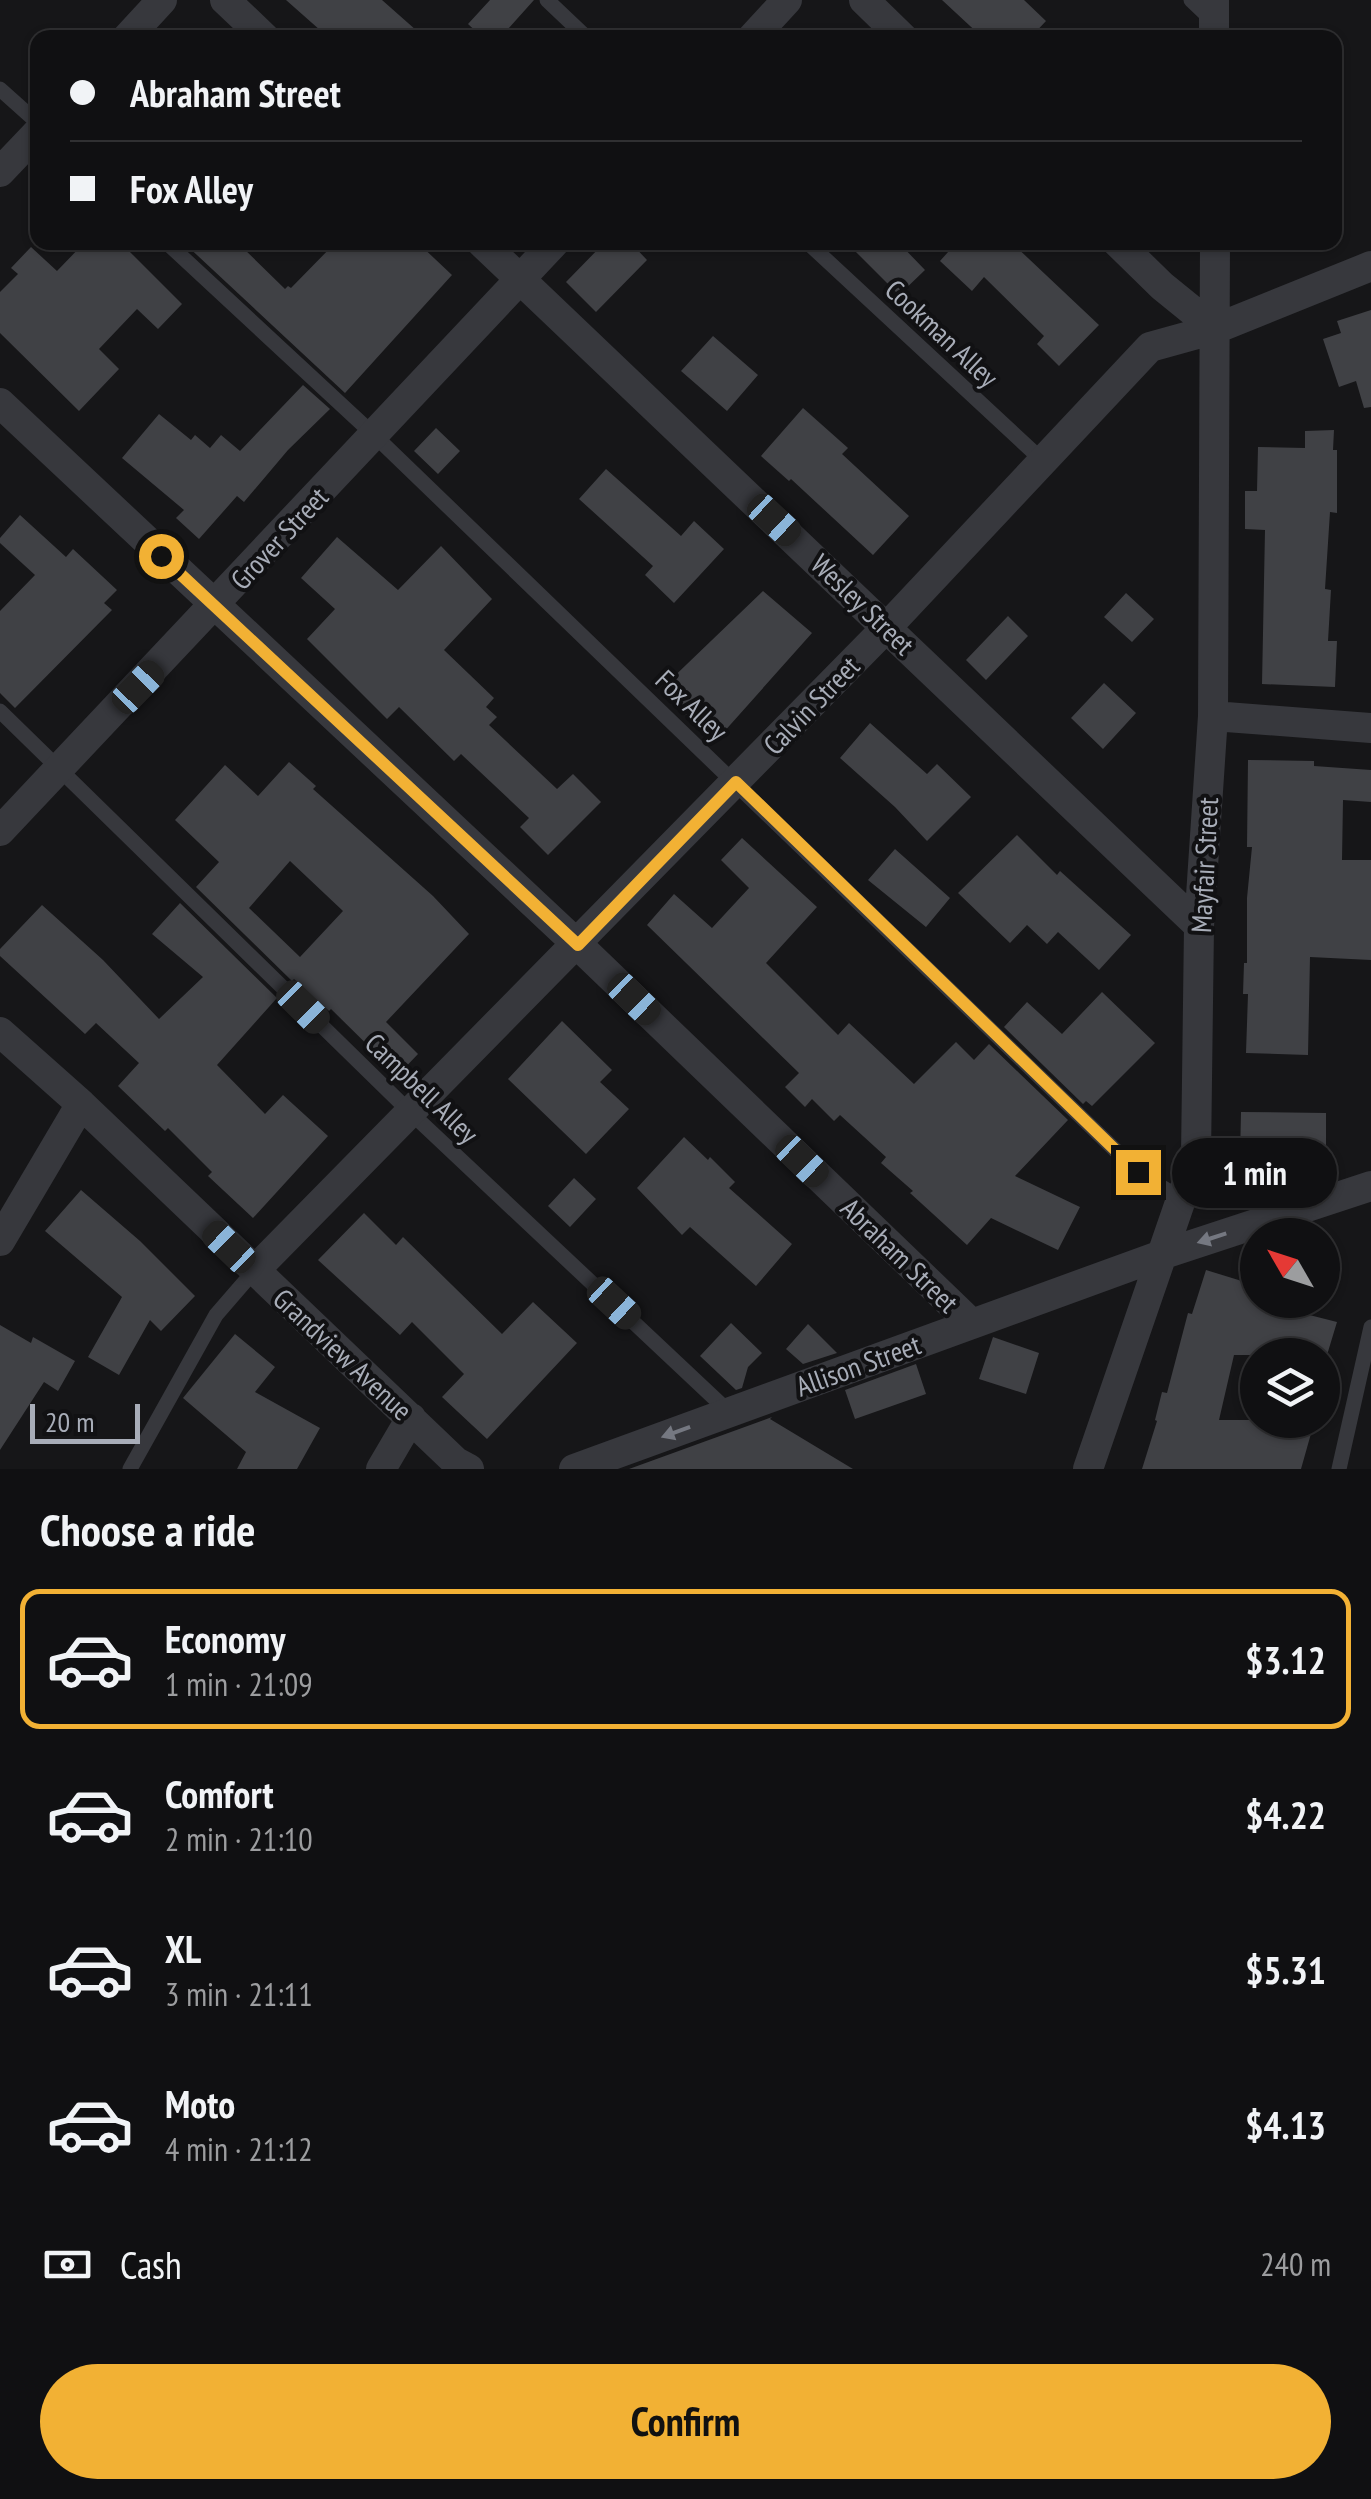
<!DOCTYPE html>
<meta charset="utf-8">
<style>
body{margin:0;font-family:"PT Sans Narrow",sans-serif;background:#19191b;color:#f1f3f6;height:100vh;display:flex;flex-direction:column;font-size:38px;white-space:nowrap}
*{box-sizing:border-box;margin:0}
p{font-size:32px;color:#9c9d9f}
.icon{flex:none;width:55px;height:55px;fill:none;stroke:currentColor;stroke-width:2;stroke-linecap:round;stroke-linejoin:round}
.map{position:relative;height:1469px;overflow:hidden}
.details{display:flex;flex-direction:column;background:#101012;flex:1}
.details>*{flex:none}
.top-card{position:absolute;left:30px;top:30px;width:1312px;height:220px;border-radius:20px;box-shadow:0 2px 8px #0004,0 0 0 2px #303032;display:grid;align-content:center;height:220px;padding:0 40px;background:#101012}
.needle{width:65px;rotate:309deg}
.controls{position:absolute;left:1240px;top:1218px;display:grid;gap:20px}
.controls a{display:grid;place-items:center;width:100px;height:100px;border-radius:50%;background:#101012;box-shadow:0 2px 8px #0004,0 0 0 2px #303032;font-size:50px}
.scale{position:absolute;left:30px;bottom:25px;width:110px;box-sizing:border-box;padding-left:10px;border:5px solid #a8adb8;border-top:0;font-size:28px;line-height:35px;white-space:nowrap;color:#a8adb8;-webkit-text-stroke:8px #111113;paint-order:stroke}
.end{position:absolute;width:45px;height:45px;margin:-22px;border:12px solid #f2b134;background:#111;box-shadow:0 0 0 5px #111}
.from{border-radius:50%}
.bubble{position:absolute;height:70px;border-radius:35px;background:#101012;box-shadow:0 2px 8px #0004,0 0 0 2px #303032;font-size:32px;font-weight:600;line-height:70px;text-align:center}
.car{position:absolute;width:30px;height:60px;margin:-30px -15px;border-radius:12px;box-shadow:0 0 8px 2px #0007;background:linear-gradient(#222 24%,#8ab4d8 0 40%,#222 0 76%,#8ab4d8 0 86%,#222 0)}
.top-card b{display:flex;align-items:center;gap:35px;height:95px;font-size:38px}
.top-card b+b{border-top:2px solid #303032}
.top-card i{width:25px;height:25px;background:#f1f3f6}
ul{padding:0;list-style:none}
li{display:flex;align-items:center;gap:30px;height:140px;margin:0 20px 15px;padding:0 20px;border:5px solid transparent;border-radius:20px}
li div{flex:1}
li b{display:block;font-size:38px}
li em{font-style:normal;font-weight:600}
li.active{border-color:#f2b134}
li>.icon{width:90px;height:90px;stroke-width:1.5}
h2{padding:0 40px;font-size:45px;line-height:120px}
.pay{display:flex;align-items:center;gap:25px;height:110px;padding:0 40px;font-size:38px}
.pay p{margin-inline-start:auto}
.cta{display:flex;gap:20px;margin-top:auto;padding:20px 40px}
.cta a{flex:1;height:115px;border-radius:60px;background:#f2b134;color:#111;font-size:40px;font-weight:600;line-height:115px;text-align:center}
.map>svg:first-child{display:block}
.building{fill:#404145;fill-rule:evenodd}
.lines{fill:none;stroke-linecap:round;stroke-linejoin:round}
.lane{stroke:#37383d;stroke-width:15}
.street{stroke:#37383d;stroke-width:30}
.oneway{fill:#757881}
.route{stroke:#f2b134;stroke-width:12}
.labels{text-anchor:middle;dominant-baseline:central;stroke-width:8;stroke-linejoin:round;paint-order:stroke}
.street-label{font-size:28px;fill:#a8adb8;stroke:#111113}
</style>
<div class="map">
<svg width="1371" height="1469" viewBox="0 0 1371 1469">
<rect width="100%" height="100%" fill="#161618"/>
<!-- building -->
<path class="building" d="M 286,0 L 382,0 L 425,38 L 329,38 Z
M 490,0 L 534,0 L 500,38 L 483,38 L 468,24 Z
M 942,0 L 1024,0 L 1046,21 L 1030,38 L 983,38 Z
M 85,242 L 120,242 L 182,304 L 158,329 L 137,309 L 99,349 L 119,369 L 79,411 L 0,333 L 0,292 L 18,274 L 11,268 L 31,247 L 57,271 Z
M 183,242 L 237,242 L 285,289 L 288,286 L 291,288 L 336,242 L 417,242 L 452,275 L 345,393 Z
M 605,242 L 630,242 L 647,260 L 596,312 L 566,282 Z
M 846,242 L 898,242 L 925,270 L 899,295 Z
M 957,242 L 1011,242 L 1099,325 L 1059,366 L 1037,344 L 1044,336 L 984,277 L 972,291 L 940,261 Z
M 1371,310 L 1371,407 L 1364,408 L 1356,381 L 1339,387 L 1323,339 L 1341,333 L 1337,321 Z
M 713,336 L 758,375 L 727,411 L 681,371 Z
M 303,385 L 330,409 L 288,450 L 244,502 L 237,496 L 199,539 L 176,518 L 184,510 L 122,458 L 159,414 L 191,440 L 195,435 L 210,448 L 221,435 L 240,451 Z
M 803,408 L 848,448 L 842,454 L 909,516 L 873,555 L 791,479 L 789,481 L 761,456 Z
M 436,428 L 460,451 L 438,474 L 414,451 Z
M 1334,430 L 1333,450 L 1337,450 L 1337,513 L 1330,512 L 1325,589 L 1331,590 L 1328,641 L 1337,641 L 1335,687 L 1262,684 L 1265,530 L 1245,529 L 1245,491 L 1257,491 L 1258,447 L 1305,448 L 1305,431 Z
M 606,469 L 681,536 L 694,521 L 724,549 L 674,603 L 645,575 L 653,566 L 579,499 Z
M 20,515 L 66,557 L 73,549 L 117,590 L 104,603 L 112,610 L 15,708 L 0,693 L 0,611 L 35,575 L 0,543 L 0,538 Z
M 337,537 L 398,590 L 441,546 L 492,599 L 444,650 L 494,698 L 486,707 L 497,717 L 489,725 L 557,789 L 573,774 L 601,802 L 548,855 L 520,827 L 529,818 L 461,754 L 454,761 L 399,707 L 387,719 L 307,639 L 335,609 L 301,578 Z
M 763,591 L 812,633 L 714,743 L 661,689 Z
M 1126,593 L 1154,619 L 1132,642 L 1104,617 Z
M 1008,616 L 1028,636 L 986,680 L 966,660 Z
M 1104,683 L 1136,713 L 1103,749 L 1071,718 Z
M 870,723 L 927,774 L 937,764 L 971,797 L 927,841 L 895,807 L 840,758 Z
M 1248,760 L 1314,761 L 1314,766 L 1371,770 L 1371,802 L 1343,800 L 1342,860 L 1371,860 L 1371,960 L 1310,957 L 1308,1055 L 1246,1053 L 1248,994 L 1243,994 L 1244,963 L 1247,963 L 1247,898 L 1252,847 L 1247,847 Z
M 289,762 L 316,786 L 313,789 L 433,896 L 469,934 L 386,1022 L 418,1054 L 398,1075 L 331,1009 L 329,1011 L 294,979 L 292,981 L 196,887 L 219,862 L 175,820 L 225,765 L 258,796 ZM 290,861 L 343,911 L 300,957 L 249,908 Z
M 1017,835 L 1057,875 L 1060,871 L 1131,935 L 1099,970 L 1058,932 L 1047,944 L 1027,925 L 1010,943 L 958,893 Z
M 742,838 L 817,907 L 766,963 L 838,1035 L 849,1023 L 914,1084 L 956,1042 L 974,1060 L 989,1044 L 1068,1120 L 1015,1176 L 1080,1207 L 1058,1250 L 991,1218 L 967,1245 L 910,1193 L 913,1191 L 881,1163 L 886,1157 L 840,1115 L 834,1121 L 812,1099 L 805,1107 L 785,1087 L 799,1073 L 647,925 L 674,894 L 712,928 L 749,888 L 721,860 Z
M 895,849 L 950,898 L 926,927 L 868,880 Z
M 180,903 L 277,998 L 217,1065 L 265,1114 L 283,1095 L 328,1136 L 253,1218 L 208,1176 L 212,1172 L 168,1128 L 165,1131 L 118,1086 L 139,1063 L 96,1023 L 85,1034 L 0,956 L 0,949 L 42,905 L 103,960 L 159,1019 L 203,977 L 152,934 Z
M 1102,992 L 1155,1043 L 1092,1106 L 1086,1101 L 1083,1104 L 1004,1027 L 1027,1002 L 1062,1034 Z
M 562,1021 L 612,1070 L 600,1082 L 629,1109 L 586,1154 L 508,1079 Z
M 1241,1112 L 1326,1113 L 1326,1159 L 1240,1158 Z
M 684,1137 L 708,1160 L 710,1157 L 735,1182 L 729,1188 L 792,1244 L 756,1286 L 690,1227 L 682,1235 L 637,1188 Z
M 574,1178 L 596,1199 L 570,1227 L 548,1206 Z
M 81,1190 L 140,1241 L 195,1296 L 161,1331 L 150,1320 L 119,1375 L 88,1357 L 122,1297 L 45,1231 Z
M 364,1213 L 396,1245 L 403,1237 L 502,1334 L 533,1302 L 577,1343 L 487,1439 L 442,1397 L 464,1374 L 412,1322 L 400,1335 L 318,1260 Z
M 1206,1270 L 1258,1286 L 1258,1302 L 1337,1322 L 1327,1355 L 1234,1355 L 1219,1420 L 1276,1420 L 1312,1430 L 1301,1469 L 1142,1469 L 1157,1421 L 1155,1420 L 1162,1392 L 1167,1393 L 1188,1313 L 1192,1314 Z
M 731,1323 L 762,1353 L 748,1367 L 742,1388 L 736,1390 L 700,1356 Z
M 808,1324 L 837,1353 L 803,1364 L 786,1349 Z
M 0,1325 L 31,1343 L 33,1337 L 75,1361 L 58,1391 L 44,1382 L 0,1450 Z
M 235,1334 L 275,1367 L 255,1392 L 320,1428 L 297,1469 L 237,1469 L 246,1452 L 183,1398 Z
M 993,1337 L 1039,1353 L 1026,1394 L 979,1379 Z
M 916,1364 L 926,1394 L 855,1419 L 845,1390 Z
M 772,1417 L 770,1419 L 853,1469 L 629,1469 Z"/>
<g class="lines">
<!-- lane -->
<path class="lane" d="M 547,0 L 587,38
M 1191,0 L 1211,19
M 0,89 L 38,123
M 166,242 L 374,435 L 1138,1172 L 1183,1200
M 807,242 L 1043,461
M 0,711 L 411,1113 L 729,1412
M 130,1469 L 216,1315 L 254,1271
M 1339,1469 L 1371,1327"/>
<!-- street -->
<path class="street" d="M 225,0 L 265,38
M 864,0 L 903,38
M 127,38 L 162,0
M 752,38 L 787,0
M 1214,38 L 1214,0
M 0,172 L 38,132
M 481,242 L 1199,926
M 1117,242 L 1162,286 L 1215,329
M 0,403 L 578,945 L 971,1323
M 1213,716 L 1371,728
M 0,831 L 555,242
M 0,1032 L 81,1104 L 456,1462 L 469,1469
M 0,1241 L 81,1104
M 254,1271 L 888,626 L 1150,347 L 1215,329 L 1371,266
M 381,1469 L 411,1418
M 574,1469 L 1164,1254 L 1371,1186
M 1088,1469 L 1196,1156 L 1199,926 L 1213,716 L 1215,242"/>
</g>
<!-- one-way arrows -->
<defs><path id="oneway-solid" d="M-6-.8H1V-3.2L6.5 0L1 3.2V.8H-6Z" transform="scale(2.5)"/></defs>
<g class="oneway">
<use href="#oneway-solid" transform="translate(1212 1238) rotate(162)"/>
<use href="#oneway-solid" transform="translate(676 1432) rotate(160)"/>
</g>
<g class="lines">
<!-- route -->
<path class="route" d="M 161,556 L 578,945 L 736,782 L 1138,1172"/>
</g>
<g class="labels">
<!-- street labels -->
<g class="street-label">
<text transform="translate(942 333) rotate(43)">Cookman Alley</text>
<text transform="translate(279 538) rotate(-47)">Grover Street</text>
<text transform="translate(863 604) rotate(44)">Wesley Street</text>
<text transform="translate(692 705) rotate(44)">Fox Alley</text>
<text transform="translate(811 705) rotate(-46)">Calvin Street</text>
<text transform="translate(1204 865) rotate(-87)">Mayfair Street</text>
<text transform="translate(422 1088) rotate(44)">Campbell Alley</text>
<text transform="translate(900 1255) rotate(44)">Abraham Street</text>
<text transform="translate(343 1354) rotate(43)">Grandview Avenue</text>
<text transform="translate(858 1365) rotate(-20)">Allison Street</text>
</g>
</g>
</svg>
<div class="controls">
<a><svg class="needle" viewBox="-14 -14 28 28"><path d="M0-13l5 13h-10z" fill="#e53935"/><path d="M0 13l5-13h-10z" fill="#9c9d9f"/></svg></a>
<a><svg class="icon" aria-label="layers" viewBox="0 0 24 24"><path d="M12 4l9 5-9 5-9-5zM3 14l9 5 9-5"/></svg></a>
</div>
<div class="scale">20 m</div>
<i class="end from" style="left:161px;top:556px"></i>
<i class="end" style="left:1138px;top:1172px"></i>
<div class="bubble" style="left:1172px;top:1138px;width:165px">1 min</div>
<i class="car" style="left:774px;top:520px;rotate:133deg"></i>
<i class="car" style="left:138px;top:687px;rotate:44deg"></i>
<i class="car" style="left:634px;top:999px;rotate:134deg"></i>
<i class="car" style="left:303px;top:1007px;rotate:135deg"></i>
<i class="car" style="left:802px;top:1161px;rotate:134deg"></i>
<i class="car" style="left:229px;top:1247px;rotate:314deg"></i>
<i class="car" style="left:614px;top:1303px;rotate:133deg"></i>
<div class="top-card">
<b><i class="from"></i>Abraham Street</b>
<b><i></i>Fox Alley</b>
</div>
</div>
<section class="details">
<h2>Choose a ride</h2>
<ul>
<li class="active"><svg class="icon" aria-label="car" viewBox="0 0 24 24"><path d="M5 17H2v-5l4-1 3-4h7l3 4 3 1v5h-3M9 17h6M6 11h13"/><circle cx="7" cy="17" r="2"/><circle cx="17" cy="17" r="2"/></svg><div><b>Economy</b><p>1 min · 21:09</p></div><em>$3.12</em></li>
<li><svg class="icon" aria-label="car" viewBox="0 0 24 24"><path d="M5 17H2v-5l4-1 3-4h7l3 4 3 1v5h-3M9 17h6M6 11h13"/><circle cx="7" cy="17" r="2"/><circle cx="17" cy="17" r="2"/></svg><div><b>Comfort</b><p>2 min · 21:10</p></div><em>$4.22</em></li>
<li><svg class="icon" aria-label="car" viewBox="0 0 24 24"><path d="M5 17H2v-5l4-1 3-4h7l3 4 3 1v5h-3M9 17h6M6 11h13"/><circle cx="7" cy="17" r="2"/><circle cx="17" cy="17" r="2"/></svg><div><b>XL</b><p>3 min · 21:11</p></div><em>$5.31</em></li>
<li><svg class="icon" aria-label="car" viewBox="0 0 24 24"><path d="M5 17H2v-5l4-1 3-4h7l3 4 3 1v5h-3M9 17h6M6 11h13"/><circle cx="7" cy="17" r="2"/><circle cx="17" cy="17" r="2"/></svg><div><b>Moto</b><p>4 min · 21:12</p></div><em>$4.13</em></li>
</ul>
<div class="pay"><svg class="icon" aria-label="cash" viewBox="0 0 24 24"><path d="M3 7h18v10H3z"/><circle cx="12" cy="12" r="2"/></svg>Cash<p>240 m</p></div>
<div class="cta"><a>Confirm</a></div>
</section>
